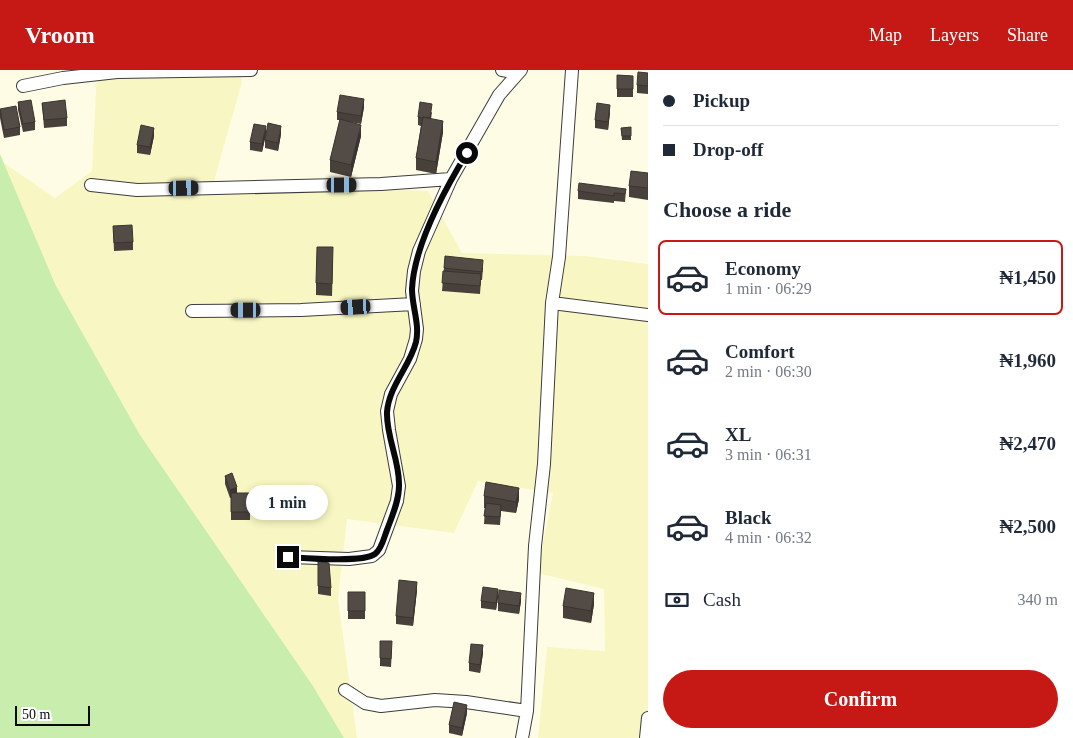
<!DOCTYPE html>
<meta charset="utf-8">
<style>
body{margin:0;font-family:"Times New Roman",serif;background:#f2f2f3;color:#1f2937;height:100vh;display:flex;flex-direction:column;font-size:19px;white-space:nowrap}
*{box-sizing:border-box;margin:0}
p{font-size:16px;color:#747a83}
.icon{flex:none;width:28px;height:28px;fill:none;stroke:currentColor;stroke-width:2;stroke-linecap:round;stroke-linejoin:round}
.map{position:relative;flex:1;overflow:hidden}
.sheet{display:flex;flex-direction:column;background:#fff;width:425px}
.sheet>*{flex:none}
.banner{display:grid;align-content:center;height:110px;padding:0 15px;background:#fff}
.scale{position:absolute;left:15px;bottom:12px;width:75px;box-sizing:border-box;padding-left:5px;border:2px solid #090909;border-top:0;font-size:14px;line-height:18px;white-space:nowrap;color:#090909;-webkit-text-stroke:4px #fff;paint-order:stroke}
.end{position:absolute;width:22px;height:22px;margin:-11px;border:6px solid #090909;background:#fff;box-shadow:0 0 0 2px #fff}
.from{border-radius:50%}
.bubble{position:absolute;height:35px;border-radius:18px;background:#fff;box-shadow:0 2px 8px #0003;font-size:16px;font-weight:700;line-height:35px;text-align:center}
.car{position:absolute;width:15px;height:30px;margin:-15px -8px;border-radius:6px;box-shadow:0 0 4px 1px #0007;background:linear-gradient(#222 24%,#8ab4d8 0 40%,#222 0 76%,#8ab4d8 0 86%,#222 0)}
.banner b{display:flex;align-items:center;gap:18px;height:48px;font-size:19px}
.banner b+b{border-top:1px solid #e0e1e3}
.banner i{width:12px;height:12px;background:#1f2937}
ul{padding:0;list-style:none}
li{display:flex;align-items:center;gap:15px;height:75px;margin:0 10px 8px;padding:0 5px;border:2px solid transparent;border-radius:8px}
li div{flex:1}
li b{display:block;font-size:19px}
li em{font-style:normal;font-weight:700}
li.on{border-color:#c61815}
li>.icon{width:45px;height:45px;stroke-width:1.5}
h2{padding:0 15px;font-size:22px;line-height:60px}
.pay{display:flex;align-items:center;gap:12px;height:55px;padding:0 15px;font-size:19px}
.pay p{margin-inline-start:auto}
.button{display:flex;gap:10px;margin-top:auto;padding:10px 15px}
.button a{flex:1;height:58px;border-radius:30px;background:#c61815;color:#fff;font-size:20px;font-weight:700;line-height:58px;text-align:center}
header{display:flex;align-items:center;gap:30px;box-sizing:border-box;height:70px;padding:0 25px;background:#c61815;color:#fff}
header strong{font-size:24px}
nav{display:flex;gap:28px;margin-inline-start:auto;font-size:18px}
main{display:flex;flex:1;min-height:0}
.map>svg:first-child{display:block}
.farmland{fill:#f8f7c3}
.green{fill:#c9edac}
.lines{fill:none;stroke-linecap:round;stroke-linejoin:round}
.street-casing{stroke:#3c3c3c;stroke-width:14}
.street{stroke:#fff;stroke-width:12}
.wall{fill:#47403b}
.shaded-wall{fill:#3a3430}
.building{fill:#534b45;stroke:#3a3430}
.route{stroke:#090909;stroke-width:6}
</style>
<header>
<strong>Vroom</strong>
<nav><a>Map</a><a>Layers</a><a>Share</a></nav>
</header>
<main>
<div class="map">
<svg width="648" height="668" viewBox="0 0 648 668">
<rect width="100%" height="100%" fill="#fffce6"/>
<!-- farmland -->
<path class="farmland" d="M 97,0 L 240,0 L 242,12 L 214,111 L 428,121 L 462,183 L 585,186 L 648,194 L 648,668 L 538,668 L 547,577 L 605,581 L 604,519 L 537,503 L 553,423 L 478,411 L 454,463 L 347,449 L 338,529 L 357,668 L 344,668 L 313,616 L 140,365 L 56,216 L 4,93 L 55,128 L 92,101 Z"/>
<!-- green -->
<path class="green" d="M 0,84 L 56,216 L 140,365 L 313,616 L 344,668 L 0,668 Z"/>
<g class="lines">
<defs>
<path id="street" d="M 502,0 L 518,3
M 23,16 L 63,8 L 117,2 L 251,0
M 91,115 L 137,120 L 381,114 L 451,109
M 552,233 L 648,245
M 192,241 L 301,240 L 414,234
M 289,487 L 349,489 L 372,486 L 379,480 L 397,431 L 399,416 L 389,360 L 387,341 L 391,324 L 410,289 L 416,269 L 417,259 L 412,221 L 414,201 L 419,181 L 451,109 L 499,25 L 521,0
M 345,620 L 365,633 L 381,636 L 435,630 L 466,632 L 527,641
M 522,668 L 527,641 L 535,476 L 544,394 L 552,233 L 559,187 L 572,0
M 646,668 L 648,648"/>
</defs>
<!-- street casing -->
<use href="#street" class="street-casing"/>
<!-- street -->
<use href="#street" class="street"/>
</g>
<!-- wall -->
<path class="wall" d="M 648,3 L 648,24 L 637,23 L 637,15 Z
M 617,5 L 633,6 L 633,27 L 617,27 Z
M 18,32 L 35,52 L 35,60 L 23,62 L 18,40 Z
M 42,33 L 67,48 L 67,56 L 44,58 Z
M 364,37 L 361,54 L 350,52 L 361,66 L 351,107 L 330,102 L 330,90 L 340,50 L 337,50 L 337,42 Z
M 0,39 L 20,57 L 20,65 L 4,68 L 0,48 Z
M 432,42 L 431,49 L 443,62 L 436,104 L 416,100 L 416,88 L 421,56 L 418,55 L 418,47 Z
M 610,42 L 608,60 L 595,58 L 595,50 Z
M 621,58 L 631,66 L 631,70 L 622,70 Z
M 266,64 L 262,82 L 250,80 L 250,72 Z
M 281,64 L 278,81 L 265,78 L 265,70 Z
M 154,66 L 150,85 L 137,83 L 137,75 Z
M 648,103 L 648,130 L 629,127 L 629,116 Z
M 626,119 L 625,132 L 614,131 L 614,133 L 578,129 L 578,121 Z
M 113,156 L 133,172 L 133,180 L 114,181 Z
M 333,189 L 332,226 L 316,225 L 316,213 Z
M 444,198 L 483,198 L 482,210 L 481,210 L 480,224 L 442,221 Z
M 225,406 L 250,442 L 250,450 L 231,450 L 231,427 L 230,428 L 225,414 Z
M 484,426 L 519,429 L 516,443 L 501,441 L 500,455 L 484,454 L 485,438 L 484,438 Z
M 318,491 L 331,518 L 331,526 L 318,524 Z
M 417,520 L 413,556 L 396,554 L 396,546 Z
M 348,522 L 365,522 L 365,549 L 348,549 Z
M 498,527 L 496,540 L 481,538 L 481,531 Z
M 521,531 L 519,544 L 498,541 L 498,533 Z
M 594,534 L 591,553 L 563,548 L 563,536 Z
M 392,579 L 391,597 L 380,596 L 380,588 Z
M 483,583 L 480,603 L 469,601 L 469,593 Z
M 467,643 L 462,666 L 449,663 L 449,655 Z"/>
<!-- shaded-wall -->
<path class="shaded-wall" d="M 364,29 L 364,37 L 361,54 L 361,46 Z
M 610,35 L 610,42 L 608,60 L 608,52 Z
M 443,51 L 443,62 L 436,104 L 436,92 Z
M 361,55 L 361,66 L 351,107 L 351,95 Z
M 266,56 L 266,64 L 262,82 L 262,74 Z
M 281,56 L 281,64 L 278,81 L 278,73 Z
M 154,58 L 154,66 L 150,85 L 150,77 Z
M 237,417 L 237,425 L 230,428 L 230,420 Z
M 519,418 L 519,429 L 516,443 L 516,432 Z
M 417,512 L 417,520 L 413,556 L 413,548 Z
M 498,519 L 498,527 L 496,540 L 496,533 Z
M 521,523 L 521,531 L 519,544 L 519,536 Z
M 594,523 L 594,534 L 591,553 L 591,541 Z
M 483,575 L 483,583 L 480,603 L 480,595 Z
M 467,635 L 467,643 L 462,666 L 462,658 Z"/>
<!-- building -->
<path class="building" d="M 638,2 L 648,3 L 648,16 L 637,15 Z
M 617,5 L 633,6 L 633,19 L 617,19 Z
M 340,25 L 364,29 L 361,46 L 337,42 Z
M 31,30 L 35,52 L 23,54 L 18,32 Z
M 65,30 L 67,48 L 44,50 L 42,33 Z
M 420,32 L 432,34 L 430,48 L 423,47 L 423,48 L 418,47 Z
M 597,33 L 610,35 L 608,52 L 595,50 Z
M 16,36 L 20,57 L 4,60 L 0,39 Z
M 423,47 L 443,51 L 436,92 L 416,88 Z
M 340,49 L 361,55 L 351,95 L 330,90 Z
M 268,53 L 281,56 L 278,73 L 265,70 Z
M 254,54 L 266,56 L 262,74 L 250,72 Z
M 141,55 L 154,58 L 150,77 L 137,75 Z
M 631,57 L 631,66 L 622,66 L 621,58 Z
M 631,101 L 648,103 L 648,118 L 629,116 Z
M 579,113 L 626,119 L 625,124 L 614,123 L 614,126 L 578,121 Z
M 132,155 L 133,172 L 114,173 L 113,156 Z
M 317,177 L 333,177 L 332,214 L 316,213 Z
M 445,186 L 483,190 L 482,202 L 444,198 Z
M 443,201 L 481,204 L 480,216 L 442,213 Z
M 232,403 L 237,417 L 230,420 L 225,406 Z
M 486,412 L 519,418 L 516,432 L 484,426 Z
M 231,423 L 250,423 L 250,442 L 231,442 Z
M 486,433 L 501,435 L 500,447 L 484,446 Z
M 318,491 L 329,493 L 331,518 L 318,516 Z
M 399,510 L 417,512 L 413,548 L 396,546 Z
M 483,517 L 498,519 L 496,533 L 481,531 Z
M 566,518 L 594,523 L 591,541 L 563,536 Z
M 499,520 L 521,523 L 519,536 L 498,533 Z
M 348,522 L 365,522 L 365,541 L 348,541 Z
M 380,571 L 392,571 L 391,589 L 380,588 Z
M 471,574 L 483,575 L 480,595 L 469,593 Z
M 454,632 L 467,635 L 462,658 L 449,655 Z"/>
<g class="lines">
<!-- route -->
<path class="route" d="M 288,487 C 305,488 363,493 375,484 C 382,479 384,467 387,460 C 392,446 399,431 399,416 C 400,391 386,367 387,342 C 389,316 410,296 416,272 C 420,254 412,237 412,219 C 414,176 445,119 467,83"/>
</g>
</svg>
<div class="scale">50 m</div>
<i class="end from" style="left:467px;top:83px"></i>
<i class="end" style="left:288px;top:487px"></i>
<div class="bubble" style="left:246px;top:415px;width:82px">1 min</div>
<i class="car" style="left:342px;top:115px;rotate:90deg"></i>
<i class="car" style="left:184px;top:118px;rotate:89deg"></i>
<i class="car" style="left:356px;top:237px;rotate:267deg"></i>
<i class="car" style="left:246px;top:240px;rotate:270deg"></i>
</div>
<section class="sheet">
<div class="banner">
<b><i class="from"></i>Pickup</b>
<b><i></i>Drop-off</b>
</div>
<h2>Choose a ride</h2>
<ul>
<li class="on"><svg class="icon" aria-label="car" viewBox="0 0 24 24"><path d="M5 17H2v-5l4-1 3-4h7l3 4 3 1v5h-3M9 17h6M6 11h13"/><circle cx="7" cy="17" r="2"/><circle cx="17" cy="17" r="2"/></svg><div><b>Economy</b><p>1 min · 06:29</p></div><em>₦1,450</em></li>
<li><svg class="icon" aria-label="car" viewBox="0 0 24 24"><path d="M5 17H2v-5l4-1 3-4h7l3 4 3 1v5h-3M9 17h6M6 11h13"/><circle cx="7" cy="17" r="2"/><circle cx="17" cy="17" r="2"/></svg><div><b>Comfort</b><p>2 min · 06:30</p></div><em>₦1,960</em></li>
<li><svg class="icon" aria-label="car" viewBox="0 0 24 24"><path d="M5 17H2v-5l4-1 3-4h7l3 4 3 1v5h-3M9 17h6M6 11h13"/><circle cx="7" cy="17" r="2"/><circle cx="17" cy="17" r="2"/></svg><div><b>XL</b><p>3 min · 06:31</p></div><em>₦2,470</em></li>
<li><svg class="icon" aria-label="car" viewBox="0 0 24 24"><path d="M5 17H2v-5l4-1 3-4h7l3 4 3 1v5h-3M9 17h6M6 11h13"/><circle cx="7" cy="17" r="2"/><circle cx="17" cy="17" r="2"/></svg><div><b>Black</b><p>4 min · 06:32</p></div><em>₦2,500</em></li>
</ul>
<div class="pay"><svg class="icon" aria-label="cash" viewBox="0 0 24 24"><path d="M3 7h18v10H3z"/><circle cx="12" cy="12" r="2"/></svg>Cash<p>340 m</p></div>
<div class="button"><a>Confirm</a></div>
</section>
</main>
